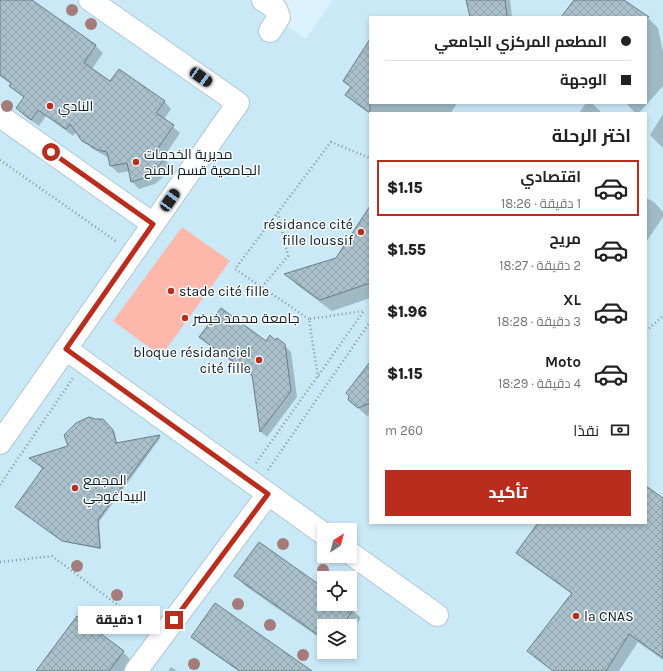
<!DOCTYPE html>
<html lang="ar">
<meta charset="utf-8">
<style>
body{margin:0;font-family:Karla,Cairo,sans-serif;background:#f2f2f2;color:#222;direction:rtl;height:100vh;display:flex;flex-direction:column;font-size:15px;white-space:nowrap}
*{box-sizing:border-box;margin:0}
p{font-size:13px;color:#767676}
.icon{flex:none;width:22px;height:22px;fill:none;stroke:currentColor;stroke-width:2;stroke-linecap:round;stroke-linejoin:round}
.map{position:relative;flex:1;overflow:hidden;direction:ltr}
.details{position:absolute;left:369px;top:112px;width:278px;height:412px;display:flex;flex-direction:column;background:#fff;border-radius:0px;box-shadow:0 2px 6px #0003;direction:rtl}
.details>*{flex:none}
.guide{position:absolute;left:369px;top:16px;width:278px;height:88px;border-radius:0px;box-shadow:0 2px 6px #0003;direction:rtl;display:grid;align-content:center;height:88px;padding:0 16px;background:#fff}
.needle{width:26px;rotate:36deg}
.controls{position:absolute;left:317px;top:523px;display:grid;gap:8px}
.controls a{display:grid;place-items:center;width:40px;height:40px;border-radius:0px;background:#fff;box-shadow:0 2px 6px #0003;font-size:20px}
.end{position:absolute;width:18px;height:18px;margin:-9px;border:5px solid #ba2d1d;background:#fff;box-shadow:0 0 0 2px #fff}
.from{border-radius:50%}
.bubble{position:absolute;height:28px;border-radius:0px;background:#fff;box-shadow:0 2px 6px #0003;font-size:13px;font-weight:800;line-height:28px;text-align:center;direction:rtl}
.car{position:absolute;width:12px;height:24px;margin:-12px -6px;border-radius:5px;box-shadow:0 0 3px 1px #0007;background:linear-gradient(#222 24%,#8ab4d8 0 40%,#222 0 76%,#8ab4d8 0 86%,#222 0)}
.guide b{display:flex;align-items:center;gap:14px;height:38px;font-size:15px}
.guide b+b{border-top:1px solid #e0e0e0}
.guide i{width:10px;height:10px;background:#222}
ul{padding:0;list-style:none}
li{display:flex;align-items:center;gap:12px;height:56px;margin:0 8px 6px;padding:0 8px;border:2px solid transparent;border-radius:0px}
li div{flex:1}
li b{display:block;font-size:15px}
li em{font-style:normal;font-weight:800}
li.selected{border-color:#ba2d1d}
li>.icon{width:36px;height:36px;stroke-width:1.5}
h2{padding:0 16px;font-size:18px;line-height:48px}
.pay{display:flex;align-items:center;gap:10px;height:44px;padding:0 16px;font-size:15px}
.pay p{margin-inline-start:auto}
.button{display:flex;gap:8px;margin-top:auto;padding:8px 16px}
.button a{flex:1;height:46px;border-radius:0px;background:#ba2d1d;color:#fff;font-size:16px;font-weight:800;line-height:46px;text-align:center}
.map>svg:first-child{display:block}
.built{fill:#c9e9f7;fill-rule:evenodd}
.pitch{fill:#feb8ab}
.shadow{fill:#0003}
.building{fill:url(#building-cross-hatch);stroke:#697e87}
.lines{fill:none;stroke-linecap:round;stroke-linejoin:round}
.minor-casing{stroke:#b1c8d2;stroke-width:24}
.path{stroke:#85969d;stroke-width:2.5;stroke-dasharray:1 3;stroke-linecap:butt}
.minor{stroke:#fff;stroke-width:22}
.tree{fill:#a47c7b}
.route{stroke:#ba2d1d;stroke-width:5}
.poi-dot{fill:#ba2d1d;stroke:#f7fcfe;stroke-width:1.5}
.labels{text-anchor:middle;dominant-baseline:central;stroke-width:3;stroke-linejoin:round;paint-order:stroke}
.poi-label{font-size:14px;fill:#11191d;stroke:#f7fcfe;text-anchor:start}
</style>
<div class="map">
<svg width="663" height="671" viewBox="0 0 663 671">
<defs>
<pattern id="building-cross-hatch" width="8" height="8" patternUnits="userSpaceOnUse"><rect width="8" height="8" fill="#aac0ca"/><path d="M0 0l8 8M0 8l8-8" fill="none" stroke="#91a4ad"/></pattern>
</defs>
<rect width="100%" height="100%" fill="#dbf2fc"/>
<!-- built -->
<path class="built" d="M 0,0 L 261,0 L 276,18 L 306,39 L 333,0 L 663,0 L 663,671 L 0,671 ZM 370,17 L 646,17 L 646,103 L 370,103 ZM 370,113 L 646,113 L 646,523 L 370,523 ZM 324,530 L 350,530 L 350,556 L 324,556 ZM 324,578 L 350,578 L 350,604 L 324,604 ZM 324,626 L 350,626 L 350,652 L 324,652 Z"/>
<!-- pitch -->
<path class="pitch" d="M 182,227 L 230,261 L 161,356 L 113,321 Z"/>
<!-- shadow -->
<path class="shadow" d="M 0,0 L 30,0 L 96,46 L 103,53 L 92,69 L 110,82 L 164,101 L 171,109 L 164,119 L 180,133 L 163,158 L 172,166 L 164,176 L 155,184 L 139,189 L 132,182 L 130,171 L 118,173 L 111,166 L 109,158 L 91,148 L 77,131 L 73,136 L 46,116 L 39,126 L 25,116 L 17,108 L 25,98 L 10,86 L 11,84 L 0,76 Z
M 467,0 L 510,0 L 512,17 L 473,17 Z
M 575,0 L 622,0 L 646,16 L 658,28 L 663,52 L 663,86 L 639,113 L 635,113 L 626,103 L 646,103 L 646,17 L 563,17 Z
M 370,41 L 370,103 L 457,103 L 451,113 L 370,113 L 370,114 L 355,103 L 347,95 L 352,88 L 345,81 Z
M 586,103 L 592,103 L 600,111 L 600,113 L 579,113 Z
M 663,114 L 663,148 L 650,135 Z
M 646,198 L 654,202 L 663,212 L 663,217 L 646,242 Z
M 370,208 L 370,298 L 332,311 L 297,285 L 286,274 L 337,259 Z
M 201,337 L 275,342 L 284,345 L 291,352 L 297,397 L 267,437 L 261,432 L 253,377 L 207,344 Z
M 370,364 L 370,414 L 367,416 L 349,400 Z
M 102,420 L 115,433 L 117,444 L 159,436 L 161,437 L 99,522 L 101,549 L 65,542 L 18,509 L 69,446 Z
M 646,487 L 663,499 L 663,660 L 638,642 L 619,671 L 553,671 L 529,650 L 572,594 L 526,561 L 518,553 L 539,523 L 646,523 Z
M 236,576 L 324,589 L 324,604 L 346,604 L 361,618 L 350,634 L 350,626 L 324,626 L 324,641 L 244,585 Z
M 192,637 L 309,671 L 238,671 L 201,645 Z
M 123,652 L 131,660 L 123,671 L 38,671 Z
M 171,667 L 177,671 L 168,671 Z"/>
<!-- building -->
<path class="building" d="M 0,0 L 32,0 L 96,45 L 84,63 L 110,81 L 119,69 L 165,101 L 156,113 L 174,125 L 156,151 L 165,158 L 157,168 L 148,177 L 131,182 L 127,163 L 110,166 L 107,152 L 98,150 L 82,141 L 70,124 L 66,129 L 38,110 L 31,120 L 16,108 L 24,97 L 9,86 L 11,83 L 0,75 Z
M 466,0 L 505,0 L 507,17 L 470,17 Z
M 574,0 L 624,0 L 649,17 L 561,17 Z
M 370,39 L 370,113 L 345,95 L 351,87 L 343,81 Z
M 370,206 L 370,283 L 320,300 L 284,274 L 336,258 Z
M 221,308 L 266,341 L 270,335 L 275,340 L 277,338 L 285,344 L 291,391 L 260,432 L 252,375 L 199,337 Z
M 370,362 L 370,403 L 358,408 L 348,400 L 349,396 L 346,393 Z
M 89,417 L 95,419 L 103,419 L 113,430 L 116,443 L 160,435 L 98,520 L 100,548 L 62,541 L 15,507 L 43,468 L 29,458 L 68,446 L 64,435 L 76,423 Z
M 646,486 L 663,498 L 663,658 L 629,634 L 606,671 L 553,671 L 527,651 L 572,593 L 516,553 L 538,523 L 646,523 Z
M 259,542 L 324,588 L 324,604 L 357,604 L 342,626 L 324,626 L 324,639 L 234,576 Z
M 215,603 L 312,671 L 240,671 L 191,637 Z
M 77,616 L 124,651 L 109,671 L 36,671 Z"/>
<g class="lines">
<defs>
<path id="minor" d="M 263,0 L 276,9 L 279,17 L 270,31
M 0,116 L 153,224
M 66,349 L 324,534
M 0,443 L 238,103 L 90,0
M 350,553 L 437,615
M 136,671 L 268,494"/>
</defs>
<!-- minor casing -->
<use href="#minor" class="minor-casing"/>
<!-- path -->
<path class="path" d="M 0,160 L 117,242
M 262,287 L 288,256 L 278,213
M 309,319 L 235,269 L 331,142 L 370,158
M 646,331 L 663,316
M 256,463 L 364,311 L 309,319 L 318,377
M 268,470 L 370,322
M 0,485 L 73,378
M 0,562 L 52,556 L 146,626"/>
<!-- minor -->
<use href="#minor" class="minor"/>
</g>
<!-- trees -->
<g class="tree">
<circle cx="72" cy="10" r="6"/>
<circle cx="91" cy="24" r="6"/>
<circle cx="7" cy="106" r="6"/>
<circle cx="283" cy="544" r="6"/>
<circle cx="77" cy="566" r="6"/>
<circle cx="323" cy="570" r="6"/>
<circle cx="117" cy="595" r="6"/>
<circle cx="238" cy="604" r="6"/>
<circle cx="138" cy="612" r="6"/>
<circle cx="149" cy="618" r="6"/>
<circle cx="270" cy="625" r="6"/>
<circle cx="303" cy="655" r="6"/>
<circle cx="194" cy="664" r="6"/>
</g>
<g class="lines">
<!-- route -->
<path class="route" d="M 51,152 L 153,224 L 66,349 L 268,494 L 174,620"/>
</g>
<!-- markers -->
<g class="poi-dot">
<circle cx="50" cy="106" r="4"/>
<circle cx="136" cy="162" r="4"/>
<circle cx="361" cy="232" r="4"/>
<circle cx="171" cy="291" r="4"/>
<circle cx="185" cy="318" r="4"/>
<circle cx="259" cy="360" r="4"/>
<circle cx="75" cy="488" r="4"/>
<circle cx="576" cy="616" r="4"/>
</g>
<g class="labels">
<!-- poi labels -->
<g class="poi-label">
<text x="58" y="106">النادي</text>
<text x="144" y="154">مديرية الخدمات<tspan x="144" dy="16">الجامعية قسم المنح</tspan></text>
<text x="353" y="224" text-anchor="end">résidance cité<tspan x="353" dy="16">fille loussif</tspan></text>
<text x="179" y="291">stade cité fille</text>
<text x="193" y="318">جامعة محمد خيضر</text>
<text x="251" y="352" text-anchor="end">bloque résidanciel<tspan x="251" dy="16">cité fille</tspan></text>
<text x="83" y="480">المجمع<tspan x="83" dy="16">البيداغوجي</tspan></text>
<text x="584" y="616">la CNAS</text>
</g>
</g>
</svg>
<div class="controls">
<a><svg class="needle" viewBox="-14 -14 28 28"><path d="M0-13l5 13h-10z" fill="#e53935"/><path d="M0 13l5-13h-10z" fill="#767676"/></svg></a>
<a><svg class="icon" aria-label="locate" viewBox="0 0 24 24"><circle cx="12" cy="12" r="6"/><path d="M12 2v4M12 18v4M2 12h4M18 12h4"/></svg></a>
<a><svg class="icon" aria-label="layers" viewBox="0 0 24 24"><path d="M12 4l9 5-9 5-9-5zM3 14l9 5 9-5"/></svg></a>
</div>
<i class="end from" style="left:51px;top:152px"></i>
<i class="end" style="left:174px;top:620px"></i>
<div class="bubble" style="left:78px;top:606px;width:82px">1 دقيقة</div>
<i class="car" style="left:201px;top:77px;rotate:125deg"></i>
<i class="car" style="left:170px;top:200px;rotate:35deg"></i>
<div class="guide">
<b><i class="from"></i>المطعم المركزي الجامعي</b>
<b><i></i>الوجهة</b>
</div>
<section class="details">
<h2>اختر الرحلة</h2>
<ul>
<li class="selected"><svg class="icon" aria-label="car" viewBox="0 0 24 24"><path d="M5 17H2v-5l4-1 3-4h7l3 4 3 1v5h-3M9 17h6M6 11h13"/><circle cx="7" cy="17" r="2"/><circle cx="17" cy="17" r="2"/></svg><div><b>اقتصادي</b><p>1 دقيقة · 18:26</p></div><em>$1.15</em></li>
<li><svg class="icon" aria-label="car" viewBox="0 0 24 24"><path d="M5 17H2v-5l4-1 3-4h7l3 4 3 1v5h-3M9 17h6M6 11h13"/><circle cx="7" cy="17" r="2"/><circle cx="17" cy="17" r="2"/></svg><div><b>مريح</b><p>2 دقيقة · 18:27</p></div><em>$1.55</em></li>
<li><svg class="icon" aria-label="car" viewBox="0 0 24 24"><path d="M5 17H2v-5l4-1 3-4h7l3 4 3 1v5h-3M9 17h6M6 11h13"/><circle cx="7" cy="17" r="2"/><circle cx="17" cy="17" r="2"/></svg><div><b>XL</b><p>3 دقيقة · 18:28</p></div><em>$1.96</em></li>
<li><svg class="icon" aria-label="car" viewBox="0 0 24 24"><path d="M5 17H2v-5l4-1 3-4h7l3 4 3 1v5h-3M9 17h6M6 11h13"/><circle cx="7" cy="17" r="2"/><circle cx="17" cy="17" r="2"/></svg><div><b>Moto</b><p>4 دقيقة · 18:29</p></div><em>$1.15</em></li>
</ul>
<div class="pay"><svg class="icon" aria-label="cash" viewBox="0 0 24 24"><path d="M3 7h18v10H3z"/><circle cx="12" cy="12" r="2"/></svg>نقدًا<p>260 m</p></div>
<div class="button"><a>تأكيد</a></div>
</section>
</div>
